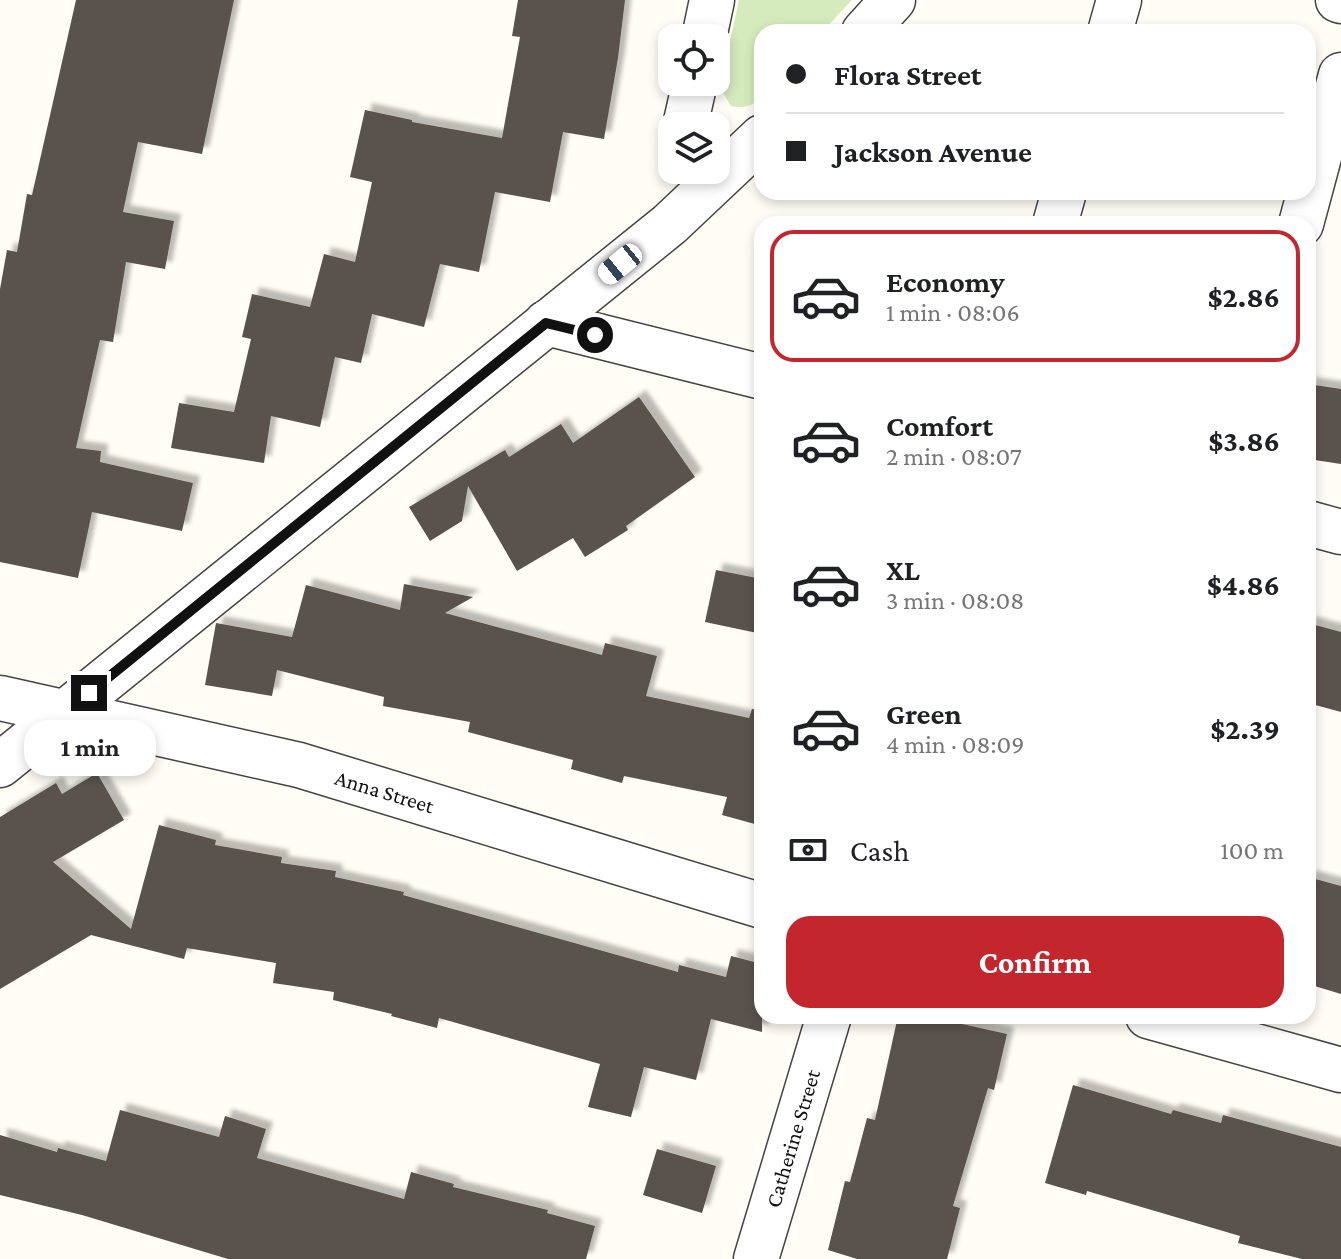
<!DOCTYPE html>
<meta charset="utf-8">
<style>
body{margin:0;font-family:"Crimson Pro",serif;background:#f2f2f2;color:#202124;height:100vh;display:flex;flex-direction:column;font-size:30px;white-space:nowrap}
*{box-sizing:border-box;margin:0}
p{font-size:26px;color:#757577}
.icon{flex:none;width:44px;height:44px;fill:none;stroke:currentColor;stroke-width:2;stroke-linecap:round;stroke-linejoin:round}
.map{position:relative;flex:1;overflow:hidden}
.panel{position:absolute;left:754px;top:216px;width:562px;height:808px;display:flex;flex-direction:column;background:#fff;border-radius:24px;box-shadow:0 4px 12px #0003}
.panel>*{flex:none}
.top-card{position:absolute;left:754px;top:24px;width:562px;height:176px;border-radius:24px;box-shadow:0 4px 12px #0003;display:grid;align-content:center;height:176px;padding:0 32px;background:#fff}
.controls{position:absolute;left:658px;top:24px;display:grid;gap:16px}
.controls a{display:grid;place-items:center;width:72px;height:72px;border-radius:16px;background:#fff;box-shadow:0 4px 12px #0003;font-size:40px}
.end{position:absolute;width:36px;height:36px;margin:-18px;border:10px solid #111;background:#fff;box-shadow:0 0 0 4px #fff}
.from{border-radius:50%}
.bubble{position:absolute;height:56px;border-radius:24px;background:#fff;box-shadow:0 4px 12px #0003;font-size:26px;font-weight:700;line-height:56px;text-align:center}
.car{position:absolute;width:24px;height:48px;margin:-24px -12px;border-radius:10px;box-shadow:0 0 6px 2px #0007;background:linear-gradient(#fff 24%,#345 0 40%,#fff 0 76%,#345 0 86%,#fff 0)}
.top-card b{display:flex;align-items:center;gap:28px;height:76px;font-size:30px}
.top-card b+b{border-top:2px solid #e0e0e0}
.top-card i{width:20px;height:20px;background:#202124}
ul{padding:14px 0 0;list-style:none}
li{display:flex;align-items:center;gap:24px;height:132px;margin:0 16px 12px;padding:0 16px;border:4px solid transparent;border-radius:24px}
li div{flex:1}
li b{display:block;font-size:30px}
li em{font-style:normal;font-weight:700}
li.selected{border-color:#c4262e}
li>.icon{width:72px;height:72px;stroke-width:1.5}
.pay{display:flex;align-items:center;gap:20px;height:88px;padding:0 32px;font-size:30px}
.pay p{margin-inline-start:auto}
.cta{display:flex;gap:16px;margin-top:auto;padding:16px 32px}
.cta a{flex:1;height:92px;border-radius:24px;background:#c4262e;color:#fff;font-size:32px;font-weight:700;line-height:92px;text-align:center}
.map>svg:first-child{display:block}
.green{fill:#d5ebbd}
.building{fill:#5a524d;filter:url(#shadow)}
.lines{fill:none;stroke-linecap:round;stroke-linejoin:round}
.minor-casing{stroke:#444;stroke-width:47}
.minor{stroke:#fff;stroke-width:44}
.route{stroke:#111;stroke-width:10}
.labels{text-anchor:middle;dominant-baseline:central;stroke-width:8;stroke-linejoin:round;paint-order:stroke}
.street-label{font-size:22px;fill:#111;stroke:#fff}
</style>
<div class="map">
<svg width="1341" height="1259" viewBox="0 0 1341 1259">
<defs>
<filter id="shadow"><feDropShadow dx="7" dy="-7" stdDeviation="2" flood-color="#0004"/></filter>
</defs>
<rect width="100%" height="100%" fill="#fffdf5"/>
<!-- green -->
<path class="green" d="M 739,0 L 852,0 L 822,32 L 762,32 L 762,97 C 753,106 743,109 731,106 L 720,88 Z"/>
<!-- building -->
<path class="building" d="M 76,0 L 234,0 L 202,154 L 138,142 L 123,212 L 174,221 L 165,269 L 126,262 L 113,342 L 100,340 L 76,448 L 101,451 L 100,462 L 193,483 L 182,531 L 92,512 L 78,578 L 0,562 L 0,289 L 7,250 L 17,252 L 27,194 L 32,195 Z
M 518,0 L 625,0 L 618,58 L 604,139 L 563,132 L 550,202 L 495,192 L 479,272 L 440,264 L 424,327 L 372,314 L 361,363 L 335,357 L 320,427 L 271,416 L 264,463 L 171,448 L 179,403 L 234,412 L 251,339 L 242,337 L 252,294 L 310,307 L 324,254 L 355,262 L 372,182 L 350,177 L 365,110 L 412,120 L 412,122 L 502,138 L 520,37 L 512,36 Z
M 1308,384 L 1341,389 L 1341,464 L 1308,459 Z
M 639,397 L 695,477 L 626,526 L 628,530 L 585,557 L 573,538 L 517,571 L 468,486 L 462,521 L 430,541 L 409,507 L 505,450 L 509,457 L 561,424 L 573,443 Z
M 716,570 L 762,579 L 762,634 L 705,622 Z
M 404,584 L 473,597 L 445,613 L 602,655 L 605,643 L 657,656 L 646,696 L 749,718 L 752,709 L 762,711 L 762,826 L 722,815 L 727,797 L 624,776 L 622,783 L 571,769 L 573,760 L 468,732 L 470,722 L 383,706 L 384,697 L 277,670 L 272,696 L 205,685 L 216,623 L 292,637 L 306,585 L 400,610 Z
M 1308,623 L 1341,632 L 1341,712 L 1308,703 Z
M 97,773 L 124,820 L 53,862 L 131,929 L 159,825 L 216,840 L 215,845 L 282,857 L 281,863 L 336,871 L 335,877 L 404,892 L 403,895 L 678,972 L 679,965 L 726,977 L 731,956 L 762,964 L 762,1032 L 711,1019 L 696,1080 L 644,1067 L 631,1117 L 588,1107 L 600,1064 L 439,1018 L 437,1028 L 391,1016 L 392,1014 L 333,1000 L 334,992 L 273,983 L 276,963 L 187,948 L 184,959 L 91,935 L 0,989 L 0,817 L 56,783 L 62,794 Z
M 1308,877 L 1341,886 L 1341,994 L 1308,984 Z
M 898,1016 L 926,1016 L 1007,1034 L 994,1090 L 988,1088 L 953,1206 L 960,1208 L 947,1259 L 857,1259 L 828,1250 L 845,1181 L 850,1182 L 867,1118 L 875,1120 Z
M 1073,1085 L 1171,1114 L 1173,1110 L 1221,1123 L 1223,1115 L 1341,1147 L 1341,1259 L 1302,1259 L 1238,1243 L 1240,1236 L 1087,1191 L 1086,1195 L 1045,1183 Z
M 120,1110 L 219,1137 L 225,1116 L 266,1129 L 257,1158 L 404,1199 L 411,1172 L 454,1184 L 453,1187 L 548,1210 L 547,1213 L 595,1226 L 586,1259 L 228,1259 L 82,1215 L 0,1195 L 0,1135 L 57,1152 L 58,1148 L 106,1161 Z
M 657,1149 L 716,1166 L 702,1213 L 643,1195 Z"/>
<g class="lines">
<defs>
<g id="minor">
<path d="M 1338,0 L 1341,1"/>
<path d="M 864,32 L 893,0"/>
<path d="M 1110,32 L 1119,0"/>
<path d="M 704,38 L 712,0"/>
<path d="M 685,126 L 695,82"/>
<path d="M 1055,224 L 1064,192"/>
<path d="M 1301,224 L 1341,75"/>
<path d="M 546,323 L 762,377"/>
<path d="M 1308,523 L 1341,532"/>
<path id="s1" d="M 0,698 L 299,765 L 762,906"/>
<path d="M 0,765 L 670,224 L 762,137"/>
<path d="M 1148,1016 L 1341,1070"/>
<path id="s2" d="M 756,1259 L 829,1016"/>
</g>
</defs>
<!-- minor casing -->
<use href="#minor" class="minor-casing"/>
<!-- minor -->
<use href="#minor" class="minor"/>
</g>
<g class="lines">
<!-- route -->
<path class="route" d="M 89,693 L 546,323 L 595,335"/>
</g>
<g class="labels">
<!-- street labels -->
<g class="street-label">
<text stroke="none"><textPath href="#s1" startOffset="396">Anna Street</textPath></text>
<text stroke="none"><textPath href="#s2" startOffset="126">Catherine Street</textPath></text>
</g>
</g>
</svg>
<div class="controls">
<a><svg class="icon" aria-label="locate" viewBox="0 0 24 24"><circle cx="12" cy="12" r="6"/><path d="M12 2v4M12 18v4M2 12h4M18 12h4"/></svg></a>
<a><svg class="icon" aria-label="layers" viewBox="0 0 24 24"><path d="M12 4l9 5-9 5-9-5zM3 14l9 5 9-5"/></svg></a>
</div>
<i class="end from" style="left:595px;top:335px"></i>
<i class="end" style="left:89px;top:693px"></i>
<div class="bubble" style="left:24px;top:720px;width:132px">1 min</div>
<i class="car" style="left:620px;top:264px;rotate:231deg"></i>
<div class="top-card">
<b><i class="from"></i>Flora Street</b>
<b><i></i>Jackson Avenue</b>
</div>
<section class="panel">
<ul>
<li class="selected"><svg class="icon" aria-label="car" viewBox="0 0 24 24"><path d="M5 17H2v-5l4-1 3-4h7l3 4 3 1v5h-3M9 17h6M6 11h13"/><circle cx="7" cy="17" r="2"/><circle cx="17" cy="17" r="2"/></svg><div><b>Economy</b><p>1 min · 08:06</p></div><em>$2.86</em></li>
<li><svg class="icon" aria-label="car" viewBox="0 0 24 24"><path d="M5 17H2v-5l4-1 3-4h7l3 4 3 1v5h-3M9 17h6M6 11h13"/><circle cx="7" cy="17" r="2"/><circle cx="17" cy="17" r="2"/></svg><div><b>Comfort</b><p>2 min · 08:07</p></div><em>$3.86</em></li>
<li><svg class="icon" aria-label="car" viewBox="0 0 24 24"><path d="M5 17H2v-5l4-1 3-4h7l3 4 3 1v5h-3M9 17h6M6 11h13"/><circle cx="7" cy="17" r="2"/><circle cx="17" cy="17" r="2"/></svg><div><b>XL</b><p>3 min · 08:08</p></div><em>$4.86</em></li>
<li><svg class="icon" aria-label="car" viewBox="0 0 24 24"><path d="M5 17H2v-5l4-1 3-4h7l3 4 3 1v5h-3M9 17h6M6 11h13"/><circle cx="7" cy="17" r="2"/><circle cx="17" cy="17" r="2"/></svg><div><b>Green</b><p>4 min · 08:09</p></div><em>$2.39</em></li>
</ul>
<div class="pay"><svg class="icon" aria-label="cash" viewBox="0 0 24 24"><path d="M3 7h18v10H3z"/><circle cx="12" cy="12" r="2"/></svg>Cash<p>100 m</p></div>
<div class="cta"><a>Confirm</a></div>
</section>
</div>
